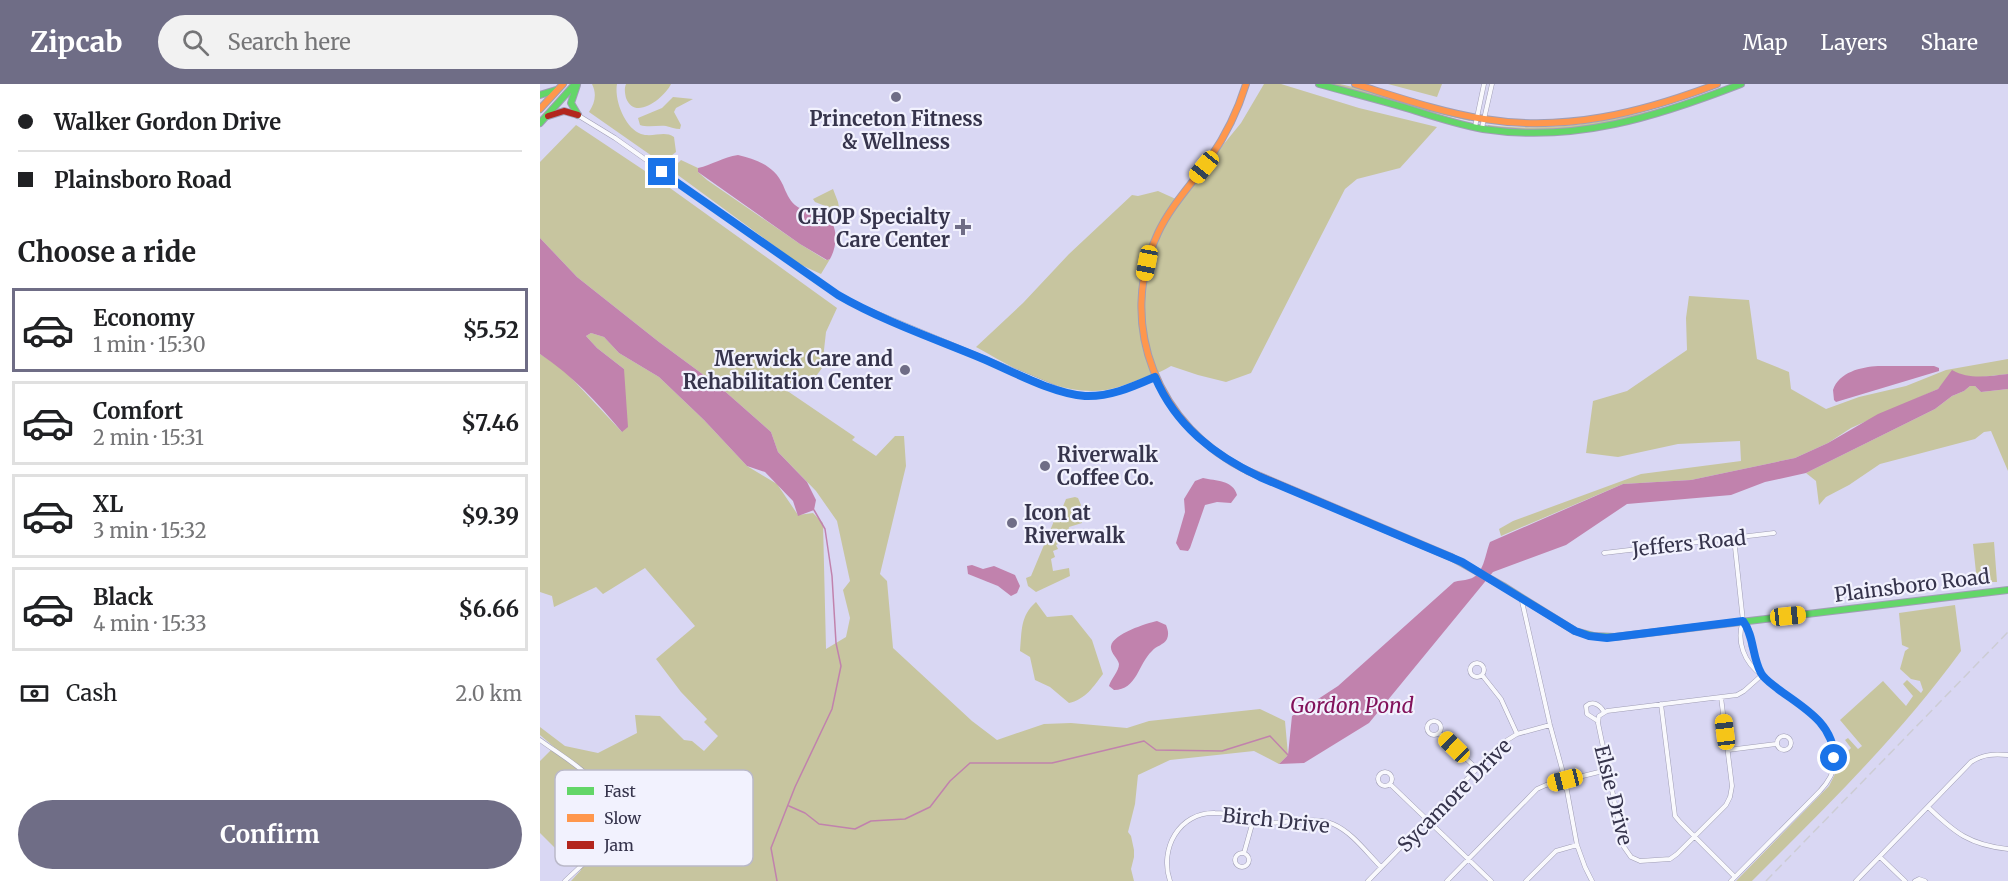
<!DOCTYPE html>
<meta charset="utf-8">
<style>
body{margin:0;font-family:Merriweather,serif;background:#f2f2f2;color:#202124;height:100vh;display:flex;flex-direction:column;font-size:22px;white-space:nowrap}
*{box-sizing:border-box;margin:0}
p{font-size:20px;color:#757577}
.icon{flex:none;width:33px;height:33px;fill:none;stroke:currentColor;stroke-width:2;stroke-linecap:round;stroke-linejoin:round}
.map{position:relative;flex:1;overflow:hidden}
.side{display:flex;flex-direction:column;background:#fff;width:540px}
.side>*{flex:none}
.banner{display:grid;align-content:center;height:132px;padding:0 18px;background:#fff}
.end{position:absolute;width:27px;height:27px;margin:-14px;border:8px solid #1a73e8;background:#fff;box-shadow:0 0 0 3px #fff}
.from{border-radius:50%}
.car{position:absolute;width:18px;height:36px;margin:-18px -9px;border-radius:8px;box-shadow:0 0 4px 2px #0007;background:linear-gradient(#f5c518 24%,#345 0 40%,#f5c518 0 76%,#345 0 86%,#f5c518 0)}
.banner b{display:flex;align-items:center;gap:21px;height:57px;font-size:22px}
.banner b+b{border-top:2px solid #e0e0e0}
.banner i{width:15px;height:15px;background:#202124}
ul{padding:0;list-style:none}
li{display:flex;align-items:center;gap:18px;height:84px;margin:0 12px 9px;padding:0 6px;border:3px solid #e0e0e0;border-radius:0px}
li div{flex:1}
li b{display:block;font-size:22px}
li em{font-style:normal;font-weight:700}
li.current{border-color:#6f6d86}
li>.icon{width:54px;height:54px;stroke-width:1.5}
h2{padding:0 18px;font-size:27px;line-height:72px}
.pay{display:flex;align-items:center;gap:15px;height:66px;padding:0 18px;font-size:22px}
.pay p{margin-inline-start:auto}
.cta{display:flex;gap:12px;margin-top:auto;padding:12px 18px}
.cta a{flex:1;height:69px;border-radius:36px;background:#6f6d86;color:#fff;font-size:24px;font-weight:700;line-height:69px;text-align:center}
header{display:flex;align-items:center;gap:36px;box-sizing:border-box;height:84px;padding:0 30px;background:#6f6d86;color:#fff}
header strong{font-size:28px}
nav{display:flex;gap:33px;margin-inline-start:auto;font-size:21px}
.search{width:420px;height:54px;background:#f2f2f2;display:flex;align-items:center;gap:15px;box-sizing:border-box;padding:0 21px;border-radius:33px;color:#757577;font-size:22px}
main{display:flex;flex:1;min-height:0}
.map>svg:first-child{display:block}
.green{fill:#c7c59f}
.water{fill:#c182ad}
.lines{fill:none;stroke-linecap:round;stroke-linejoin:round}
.stream{stroke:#c182ad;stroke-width:1.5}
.street-casing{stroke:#a09eb5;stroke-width:5}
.fast-casing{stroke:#a09eb5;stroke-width:8}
.slow-casing{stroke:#a09eb5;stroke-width:8}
.jam-casing{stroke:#a09eb5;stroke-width:8}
.street{stroke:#f9f9fd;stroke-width:4}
.fast{stroke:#63d668;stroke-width:6}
.slow{stroke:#ff974d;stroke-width:6}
.jam{stroke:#b3261e;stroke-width:6}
.rail{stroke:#ccccd4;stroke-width:1.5;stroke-dasharray:9 4.5;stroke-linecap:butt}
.route{stroke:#1a73e8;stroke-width:8}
.poi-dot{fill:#6f6d86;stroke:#f2f2fe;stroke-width:2}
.labels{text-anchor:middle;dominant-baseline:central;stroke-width:4.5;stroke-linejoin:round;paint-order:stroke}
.poi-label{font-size:20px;font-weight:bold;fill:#36344c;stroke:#f2f2fe;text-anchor:end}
.street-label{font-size:20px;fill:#36344c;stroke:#f2f2fe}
.water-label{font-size:21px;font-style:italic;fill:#82125b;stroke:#f2f2fe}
.key{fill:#f2f2fe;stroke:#bab9c9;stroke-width:1.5}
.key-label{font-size:16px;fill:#36344c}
</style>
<header>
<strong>Zipcab</strong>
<div class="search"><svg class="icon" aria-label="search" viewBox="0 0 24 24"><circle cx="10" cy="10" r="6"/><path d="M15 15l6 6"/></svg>Search here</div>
<nav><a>Map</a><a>Layers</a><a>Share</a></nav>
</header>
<main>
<section class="side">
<div class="banner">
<b><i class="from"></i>Walker Gordon Drive</b>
<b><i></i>Plainsboro Road</b>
</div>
<h2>Choose a ride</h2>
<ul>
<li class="current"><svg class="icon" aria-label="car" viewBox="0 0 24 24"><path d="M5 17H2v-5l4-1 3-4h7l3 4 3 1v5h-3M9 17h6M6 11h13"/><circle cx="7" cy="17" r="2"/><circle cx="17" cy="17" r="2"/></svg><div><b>Economy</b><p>1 min · 15:30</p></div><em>$5.52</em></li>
<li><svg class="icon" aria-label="car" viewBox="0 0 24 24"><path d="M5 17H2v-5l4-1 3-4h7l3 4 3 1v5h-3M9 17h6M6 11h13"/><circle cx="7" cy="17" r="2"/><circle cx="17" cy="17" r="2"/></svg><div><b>Comfort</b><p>2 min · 15:31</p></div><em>$7.46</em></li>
<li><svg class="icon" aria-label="car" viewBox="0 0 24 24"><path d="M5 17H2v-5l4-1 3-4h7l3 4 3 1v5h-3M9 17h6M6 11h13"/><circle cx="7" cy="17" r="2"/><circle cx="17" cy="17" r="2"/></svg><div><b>XL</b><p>3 min · 15:32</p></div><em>$9.39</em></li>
<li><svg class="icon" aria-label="car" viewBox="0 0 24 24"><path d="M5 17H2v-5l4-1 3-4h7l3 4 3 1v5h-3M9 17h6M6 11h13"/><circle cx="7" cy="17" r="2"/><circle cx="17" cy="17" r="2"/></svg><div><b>Black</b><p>4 min · 15:33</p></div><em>$6.66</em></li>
</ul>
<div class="pay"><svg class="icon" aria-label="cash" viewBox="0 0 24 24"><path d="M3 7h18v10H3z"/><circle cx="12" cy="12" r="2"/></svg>Cash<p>2.0 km</p></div>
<div class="cta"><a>Confirm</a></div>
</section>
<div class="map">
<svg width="1468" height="797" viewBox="0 0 1468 797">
<rect width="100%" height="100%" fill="#d9d7f3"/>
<!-- green -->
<path class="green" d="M 52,0 L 77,0 C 74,16 85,44 101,50 C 113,54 124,46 134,53 L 136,68 L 122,79 L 49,28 C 55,19 57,10 52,0 Z
M 86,0 L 131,0 C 125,13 95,38 86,14 C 85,9 84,5 86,0 Z
M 724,0 L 741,0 L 819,24 L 897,43 L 860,84 L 817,95 L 805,105 L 711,289 L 686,298 L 658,291 L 631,282 C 622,288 611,291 601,295 C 589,299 578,304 566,306 C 520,313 474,284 436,263 L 483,219 L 529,170 L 592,111 L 598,112 L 618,107 L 638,116 L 701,39 Z
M 788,0 L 800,0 L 817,4 L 930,36 L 930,37 L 856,20 Z
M 848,0 L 902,0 L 897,13 Z
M 133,13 L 153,15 L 136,24 L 134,28 L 141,41 L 140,45 C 135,45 131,43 126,42 C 117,41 109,44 100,41 L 98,34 L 122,24 Z
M 1124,23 L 1124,25 C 1110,30 1095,36 1079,39 C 1037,49 991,48 948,43 L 948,41 C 1008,48 1066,39 1124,23 Z
M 36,41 L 123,99 L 297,224 L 286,248 L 282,284 L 271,299 L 256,291 L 246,306 L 315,353 L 312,356 L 336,372 L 355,352 L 364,352 L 366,382 L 340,490 L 347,497 L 353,564 L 432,637 L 457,656 L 504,640 L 531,639 L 587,644 L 609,637 L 720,625 L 745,637 L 748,671 L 739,680 L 714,667 L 630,676 L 598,691 L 595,720 L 588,748 L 591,752 L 594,766 L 594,773 L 591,785 L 594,797 L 31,797 L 41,786 L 24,773 L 0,749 L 0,677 L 14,663 L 0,651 L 0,643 L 25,662 L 58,669 L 97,649 L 95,631 L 120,632 L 144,656 L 152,657 L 164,667 L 178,652 L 164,638 L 167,635 L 141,608 L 116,575 L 155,542 L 105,484 L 63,510 L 56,503 L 14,523 L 12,512 L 0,508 L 0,270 L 23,285 L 82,348 L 84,285 L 57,264 L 46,252 L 51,249 L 64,253 L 79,269 L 119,293 L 164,336 L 207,382 L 237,400 L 258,431 L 273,429 L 283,439 L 286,565 L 306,553 L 310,534 L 303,506 L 310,497 L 297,437 L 276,407 L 238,368 L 231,348 L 180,303 L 119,258 L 37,193 L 0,154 L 0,78 Z
M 141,76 L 158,84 L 158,88 L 167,96 L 260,160 L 286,176 L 290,175 L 281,190 L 259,180 L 131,86 Z
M 293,105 L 298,118 L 301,134 L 293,125 L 275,118 L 273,115 Z
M 1149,212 L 1209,216 L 1217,275 L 1249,288 L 1251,305 L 1286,325 L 1319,313 L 1366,302 L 1406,286 L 1468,275 L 1468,290 L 1433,294 L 1421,291 L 1408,293 L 1398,305 L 1311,344 L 1288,359 L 1255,374 L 1151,396 L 1083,400 L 961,452 L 959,445 L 973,437 L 1101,390 L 1201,377 L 1200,357 L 1138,360 L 1078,373 L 1046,369 L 1053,317 L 1087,307 L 1147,266 L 1146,234 Z
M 1430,302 L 1435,302 L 1441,308 L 1468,305 L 1468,387 L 1451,347 L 1444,348 L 1435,355 L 1340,380 L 1309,401 L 1286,413 L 1279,421 L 1276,397 L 1266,389 L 1395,325 L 1412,312 L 1424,307 Z
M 535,413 L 538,414 L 541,421 L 536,431 L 542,431 L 542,439 L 529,443 L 526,456 L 516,461 L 518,465 L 513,467 L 515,473 L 511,475 L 513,487 L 529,484 L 530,492 L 496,508 L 488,502 L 486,494 L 491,492 L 514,437 L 519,432 L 526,415 Z
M 1454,458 L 1457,498 L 1437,498 L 1433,460 Z
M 496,518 L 507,533 L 532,531 L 552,556 L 563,590 C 553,603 546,615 529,619 L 510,603 L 495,596 L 490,573 L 480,567 C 482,547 480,532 496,518 Z
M 1415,521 L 1421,567 C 1360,651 1285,724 1212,797 L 1196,797 L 1289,702 L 1295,690 L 1298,677 L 1311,664 L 1305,656 L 1308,654 L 1318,665 L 1322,662 L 1300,636 L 1343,597 L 1366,622 L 1373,612 L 1363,600 L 1367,596 L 1381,609 L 1383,606 L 1380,597 L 1371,595 L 1360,585 L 1365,567 L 1369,564 L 1362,561 L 1359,529 Z"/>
<!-- water -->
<path class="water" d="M 198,71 C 216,75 235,82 243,101 C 246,108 249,116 255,121 C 263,128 273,126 282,130 C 299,137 298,161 290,175 L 287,176 L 260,160 L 158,88 L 158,84 C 172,81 183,73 198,71 Z
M 0,154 L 37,193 L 119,258 L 180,303 L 231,348 L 238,368 L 267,398 L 276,416 L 274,426 L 258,432 L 253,417 L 225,388 L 207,382 L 164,336 L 119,293 L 79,269 L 64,253 L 51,249 L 46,252 L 57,264 L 84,285 L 88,343 L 82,348 C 57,318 33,292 0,270 Z
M 1338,282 L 1394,282 L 1399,284 L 1399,287 L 1296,318 L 1294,316 L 1293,306 C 1299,288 1321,283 1338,282 Z
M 1412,286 C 1430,296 1448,292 1468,290 L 1468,305 L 1441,308 L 1435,302 L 1430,302 L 1424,307 L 1412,312 L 1395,325 L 1266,389 L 1225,398 L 1191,411 L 1087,420 L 1026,461 L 953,488 L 829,639 L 764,679 L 739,680 L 748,671 L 752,632 L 798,602 L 914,498 C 919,496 924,497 929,495 C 944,492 945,470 950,458 L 1083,400 L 1151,396 L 1255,374 L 1288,359 L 1338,330 L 1398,305 Z
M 663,394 C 676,397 693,396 697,411 L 691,419 L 677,418 L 665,421 L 650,464 L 648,467 L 640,466 L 636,459 L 645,428 L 644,415 L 655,397 Z
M 432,481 L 443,485 L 454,482 L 475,491 L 480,502 L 477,509 L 471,512 L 458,502 L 428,490 L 427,482 Z
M 617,537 L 626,541 C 628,546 629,550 627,555 C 624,561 616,562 612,567 C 598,580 597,606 574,606 L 569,602 C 571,595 579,587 579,580 C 578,574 570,569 571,562 C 573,550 607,539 617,537 Z"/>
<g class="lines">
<!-- stream -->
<path class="stream" d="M 249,722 L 265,729 L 279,740 L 315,745 L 331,737 L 365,735 L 390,723 L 410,697 L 430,679 L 512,679 L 604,657 L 616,666 L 682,667 L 730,652 L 748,671
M 237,797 L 231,764 L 255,703 L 292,625 L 301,582 L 296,559 L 292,492 L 285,445 L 274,426"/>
<defs>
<path id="street" d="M 39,32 L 75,54 L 292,207 L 322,223 L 528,309 C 560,316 586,305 615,293
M 935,43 L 944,0
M 942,44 L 952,0
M 1194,454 L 1203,537 C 1196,557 1204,579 1222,591 L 1211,562 L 1209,545 L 1204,537
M 1064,469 L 1234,449
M 981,513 L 1010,641 L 1025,696 L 1037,761 L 1045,783 L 1052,797
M930 586a7 7 0 1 1 14 0a7 7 0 1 1-14 0Z
M 942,591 L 961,615 L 977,650
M 1181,613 L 1192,702 L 1190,713 L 1186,721 L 1137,770 L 1130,775 L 1100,777 L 1091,773 L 1084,763 L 1058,639 L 1059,632 L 1067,627 L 1197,611 L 1204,607 L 1222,591 C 1255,620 1327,656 1280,707 L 1191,797
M 1121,620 L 1135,732 L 1140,738 L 1195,793
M887 644a7 7 0 1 1 14 0a7 7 0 1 1-14 0Z
M 1058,637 L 1047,630 L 1046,622 C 1053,616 1060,621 1064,628
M 899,649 L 936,684
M1237 659a7 7 0 1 1 14 0a7 7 0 1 1-14 0Z
M 0,656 C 28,677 97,713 64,757 C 54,772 38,784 25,797
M 1188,666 L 1236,660
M838 695a7 7 0 1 1 14 0a7 7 0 1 1-14 0Z
M 850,700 L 951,797
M 1388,723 C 1415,749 1430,761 1468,765
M 704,769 L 713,737
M695 776a7 7 0 1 1 14 0a7 7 0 1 1-14 0Z
M 1340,773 L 1365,797
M 630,797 C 619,765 639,728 675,729 C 694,729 711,738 729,739 C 750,739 774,732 793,740 C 812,748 827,769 841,783
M 828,797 L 961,660 L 977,650 L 1010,641
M 907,797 L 997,705 L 1006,701 L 1067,686
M 986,797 L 1016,767 L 1037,761
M 1316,797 L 1431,678 C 1444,670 1453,670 1468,671
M 1375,797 L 1379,795 L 1385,797"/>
<path id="fast" d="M 779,0 C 811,9 844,17 876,27 C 898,34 920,41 943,45 C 1035,59 1116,33 1201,0
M 37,1 L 31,19 L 38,31
M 0,11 L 16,6
M 0,39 L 35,0
M 911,473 L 963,502 L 1035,547 L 1054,552 L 1075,553 L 1468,506"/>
<path id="slow" d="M 706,0 C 698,26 686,51 670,74 C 653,99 631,121 618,149 C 575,241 619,344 708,387
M 815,0 C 857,13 900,28 944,35 C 1025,48 1101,29 1177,0
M 0,25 L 23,0"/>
<path id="jam" d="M 8,32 L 24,27 L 38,31
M 708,387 L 911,473"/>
</defs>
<!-- street casing -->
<use href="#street" class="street-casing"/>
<!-- fast casing -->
<use href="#fast" class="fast-casing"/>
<!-- slow casing -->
<use href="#slow" class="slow-casing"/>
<!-- jam casing -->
<use href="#jam" class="jam-casing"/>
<!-- street -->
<use href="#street" class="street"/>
<!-- fast -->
<use href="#fast" class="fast"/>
<!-- slow -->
<use href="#slow" class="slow"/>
<!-- jam -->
<use href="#jam" class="jam"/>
<!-- rail -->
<path class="rail" d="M 1226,797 L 1468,548"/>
</g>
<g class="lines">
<!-- route -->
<path class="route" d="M 122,88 L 298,211 C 341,236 395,255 441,274 C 472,287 511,309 545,312 C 570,313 592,303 615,293 C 636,342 674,371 720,393 L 922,478 L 1035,547 L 1049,552 L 1067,554 L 1203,537 C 1214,551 1212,573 1221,589 C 1224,595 1232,600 1238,605 C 1262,623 1294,639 1294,674"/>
</g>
<!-- markers -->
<g class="poi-dot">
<circle cx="356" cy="13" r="6"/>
<path d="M420 134h6v6h6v6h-6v6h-6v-6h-6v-6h6z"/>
<circle cx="365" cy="286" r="6"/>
<circle cx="505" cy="382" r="6"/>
<circle cx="472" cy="439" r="6"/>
</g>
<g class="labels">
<!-- poi labels -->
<g class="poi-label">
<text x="356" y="34" text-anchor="middle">Princeton Fitness<tspan x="356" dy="23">&amp; Wellness</tspan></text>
<text x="410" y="132">CHOP Specialty<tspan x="410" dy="23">Care Center</tspan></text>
<text x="353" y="274">Merwick Care and<tspan x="353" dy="23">Rehabilitation Center</tspan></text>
<text x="517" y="370" text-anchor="start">Riverwalk<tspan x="517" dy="23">Coffee Co.</tspan></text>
<text x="484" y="428" text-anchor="start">Icon at<tspan x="484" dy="23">Riverwalk</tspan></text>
</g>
<!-- street labels -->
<g class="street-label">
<text transform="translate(1149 459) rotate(-6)">Jeffers Road</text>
<text transform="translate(1372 501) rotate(-7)">Plainsboro Road</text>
<text transform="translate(914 711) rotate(-45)">Sycamore Drive</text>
<text transform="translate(1074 711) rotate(76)">Elsie Drive</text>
<text transform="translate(736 736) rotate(6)">Birch Drive</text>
</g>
<!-- water labels -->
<g class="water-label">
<text x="812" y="621">Gordon Pond</text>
</g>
</g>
<!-- legend -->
<rect x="15" y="686" width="198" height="96" rx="9" class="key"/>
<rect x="27" y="703" width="27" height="8" fill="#63d668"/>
<rect x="27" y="730" width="27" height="8" fill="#ff974d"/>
<rect x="27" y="757" width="27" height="8" fill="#b3261e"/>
<g class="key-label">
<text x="64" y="713">Fast</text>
<text x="64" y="740">Slow</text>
<text x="64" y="767">Jam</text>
</g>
</svg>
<i class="end from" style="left:1294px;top:674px"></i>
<i class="end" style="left:122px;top:88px"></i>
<i class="car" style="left:664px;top:83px;rotate:219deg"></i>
<i class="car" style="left:607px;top:179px;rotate:191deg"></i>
<i class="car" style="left:1248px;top:532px;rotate:84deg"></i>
<i class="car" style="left:1185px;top:648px;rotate:353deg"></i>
<i class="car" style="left:914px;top:663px;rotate:314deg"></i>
<i class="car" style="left:1025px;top:696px;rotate:256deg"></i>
</div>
</main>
